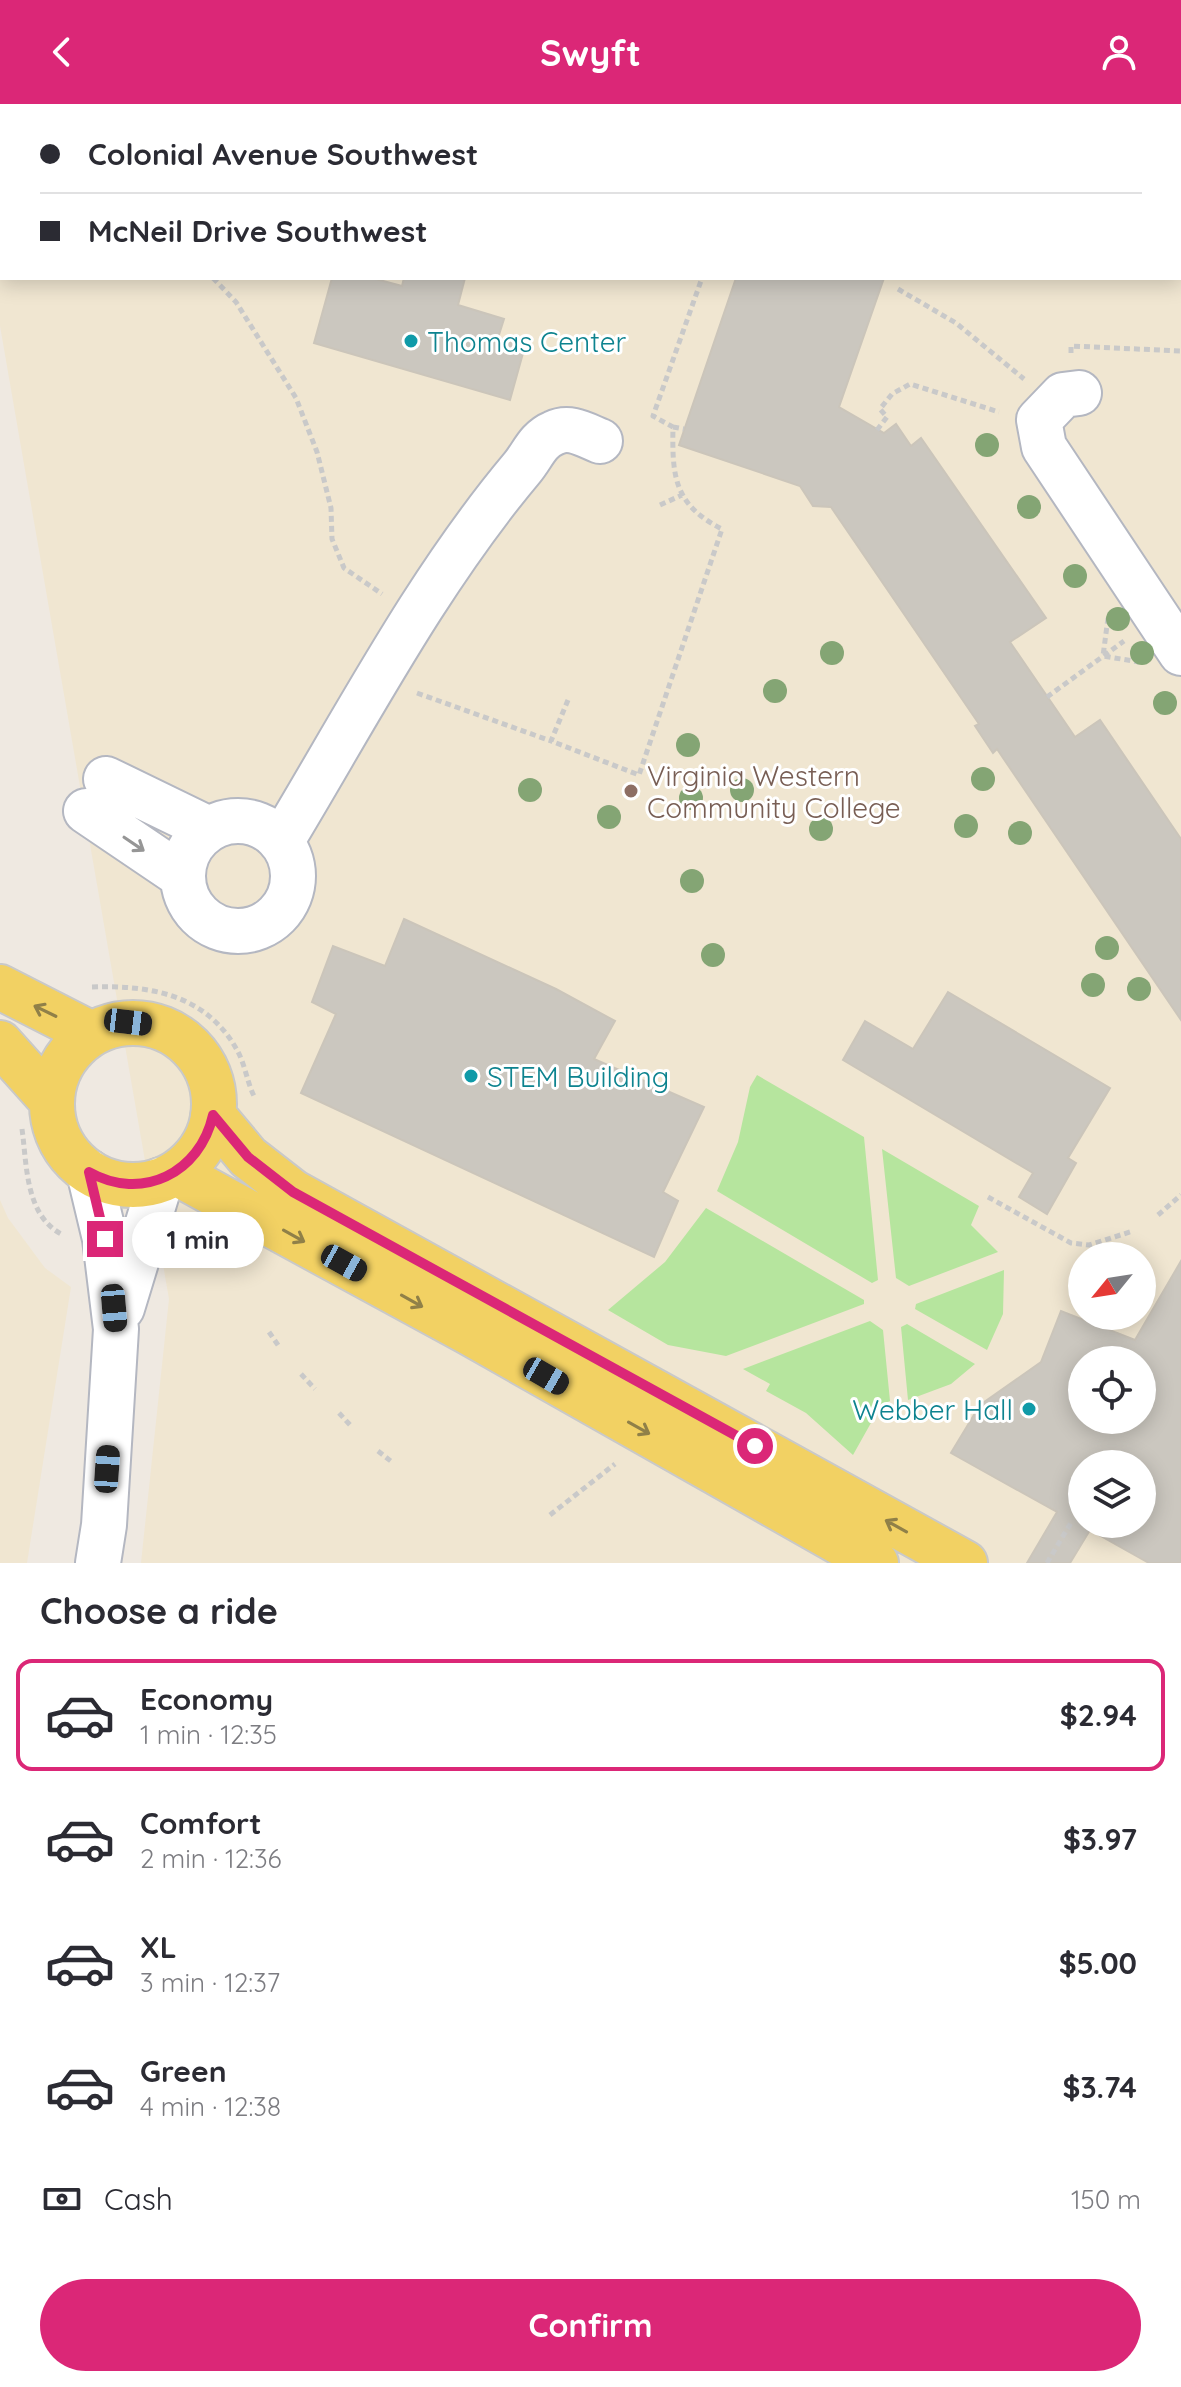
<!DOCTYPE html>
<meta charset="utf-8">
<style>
body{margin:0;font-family:Quicksand,sans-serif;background:#f2f2f3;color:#2b2b33;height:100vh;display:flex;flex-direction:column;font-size:30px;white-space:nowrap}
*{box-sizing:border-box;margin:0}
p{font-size:26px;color:#7c7c81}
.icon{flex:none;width:44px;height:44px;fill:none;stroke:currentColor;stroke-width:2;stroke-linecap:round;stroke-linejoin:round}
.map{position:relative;height:1459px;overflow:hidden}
.sheet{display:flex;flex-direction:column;background:#fff;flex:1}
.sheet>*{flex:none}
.banner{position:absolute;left:0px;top:0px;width:1182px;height:176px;box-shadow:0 4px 20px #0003;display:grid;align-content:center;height:176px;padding:0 40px;background:#fff}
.needle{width:52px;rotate:240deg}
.controls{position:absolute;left:1068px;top:1138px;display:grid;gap:16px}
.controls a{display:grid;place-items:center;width:88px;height:88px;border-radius:50%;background:#fff;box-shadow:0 4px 20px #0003;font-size:40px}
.end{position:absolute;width:36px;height:36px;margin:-18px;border:10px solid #db2777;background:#fff;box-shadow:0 0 0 4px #fff}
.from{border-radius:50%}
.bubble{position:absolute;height:56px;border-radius:28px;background:#fff;box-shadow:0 4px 20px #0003;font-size:26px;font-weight:800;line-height:56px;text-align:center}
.car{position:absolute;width:24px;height:48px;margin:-24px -12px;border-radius:10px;box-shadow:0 0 6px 2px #0007;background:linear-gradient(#222 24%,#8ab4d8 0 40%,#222 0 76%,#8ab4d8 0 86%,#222 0)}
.banner b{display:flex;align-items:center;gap:28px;height:76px;font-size:30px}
.banner b+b{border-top:2px solid #e1e1e2}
.banner i{width:20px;height:20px;background:#2b2b33}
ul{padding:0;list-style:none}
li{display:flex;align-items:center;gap:24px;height:112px;margin:0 16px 12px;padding:0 24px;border:4px solid transparent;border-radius:16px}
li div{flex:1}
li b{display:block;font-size:30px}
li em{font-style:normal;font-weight:800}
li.active{border-color:#db2777}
li>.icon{width:72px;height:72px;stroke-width:1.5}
h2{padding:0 40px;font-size:36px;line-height:96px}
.pay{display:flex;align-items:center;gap:20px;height:88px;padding:0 40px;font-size:30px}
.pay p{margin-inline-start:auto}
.primary-button{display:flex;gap:16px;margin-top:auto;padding:16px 40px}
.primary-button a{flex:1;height:92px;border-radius:48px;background:#db2777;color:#fff;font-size:32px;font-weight:800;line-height:92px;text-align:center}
header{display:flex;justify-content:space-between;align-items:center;height:104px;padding:0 40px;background:#db2777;color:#fff;font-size:36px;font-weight:800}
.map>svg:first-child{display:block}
.education{fill:#f0e6d1;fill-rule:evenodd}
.green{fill:#b6e59e}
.building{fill:#cbc7bf;stroke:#cbc5ba;stroke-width:2;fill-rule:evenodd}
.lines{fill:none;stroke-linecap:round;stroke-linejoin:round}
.minor-casing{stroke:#b4b7c1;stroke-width:48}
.major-casing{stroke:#c9c9c9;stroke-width:48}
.path{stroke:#c9c9c9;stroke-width:5;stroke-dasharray:6 4;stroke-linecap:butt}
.minor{stroke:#fff;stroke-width:44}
.major{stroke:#f2d163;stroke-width:44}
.tree{fill:#84a574}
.oneway{stroke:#969696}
.oneway2{stroke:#908048}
.route{stroke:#db2777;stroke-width:10}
.culture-dot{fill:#0f9aa8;stroke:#fff;stroke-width:3}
.education-dot{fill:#8d6e63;stroke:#fff;stroke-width:3}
.labels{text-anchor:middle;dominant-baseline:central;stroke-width:6;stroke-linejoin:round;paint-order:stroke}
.culture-label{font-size:28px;fill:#0d838f;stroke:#fff;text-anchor:start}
.education-label{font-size:28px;fill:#785e54;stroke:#fff;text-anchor:start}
</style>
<header><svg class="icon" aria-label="back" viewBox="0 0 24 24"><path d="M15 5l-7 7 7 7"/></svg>Swyft<svg class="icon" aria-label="person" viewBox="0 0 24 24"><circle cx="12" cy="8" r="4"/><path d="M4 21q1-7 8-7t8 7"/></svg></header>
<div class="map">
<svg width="1181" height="1459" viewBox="0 0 1181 1459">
<rect width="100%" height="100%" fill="#efe9e1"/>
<!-- education -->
<path class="education" d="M 0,0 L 1181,0 L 1181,1459 L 141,1459 L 169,1195 L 0,222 ZM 2,2 L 1180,2 L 1180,174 L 2,174 ZM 1082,1152 L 1142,1152 L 1142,1212 L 1082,1212 ZM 1082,1256 L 1142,1256 L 1142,1316 L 1082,1316 ZM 1082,1360 L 1142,1360 L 1142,1420 L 1082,1420 Z
M 0,1096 L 8,1114 L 45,1164 L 71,1183 L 27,1459 L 0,1459 Z"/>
<!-- green -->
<path class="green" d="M 757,971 L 864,1033 L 878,1176 L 872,1179 L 717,1087 L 738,1038 L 750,983 Z
M 882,1045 L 979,1102 L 971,1121 L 998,1148 L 909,1182 L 896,1174 Z
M 706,1104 L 864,1196 L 864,1200 L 726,1252 L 668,1241 L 608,1206 L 665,1158 Z
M 1004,1166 L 1003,1210 L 987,1246 L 915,1205 L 916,1200 Z
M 870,1217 L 883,1226 L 890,1297 L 881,1301 L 853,1351 L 806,1309 L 766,1287 L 770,1280 L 743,1265 Z
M 907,1220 L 975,1260 L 951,1280 L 908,1296 L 901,1223 Z"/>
<!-- building -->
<path class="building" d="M 332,174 L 372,174 L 402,182 L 404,174 L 465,174 L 458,201 L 504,215 L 498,234 L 525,242 L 510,296 L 314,239 Z
M 736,174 L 884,174 L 839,303 L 884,329 L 896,320 L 911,342 L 921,334 L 1046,514 L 1010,538 L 1075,633 L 1100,616 L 1181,735 L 1181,916 L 997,645 L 993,649 L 975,622 L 979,620 L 831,403 L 813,402 L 800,382 L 679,341 Z
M 404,815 L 556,885 L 615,917 L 594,955 L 704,1003 L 663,1088 L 678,1097 L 654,1153 L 301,989 L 336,910 L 312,898 L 333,842 L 385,862 Z
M 948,888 L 1110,984 L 1068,1054 L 1076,1059 L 1047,1110 L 1019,1093 L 1033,1069 L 843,956 L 865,917 L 913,945 Z
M 1181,1157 L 1181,1459 L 1149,1459 L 1090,1426 L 1070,1459 L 1027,1459 L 1057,1408 L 951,1349 L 980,1301 L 1041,1258 L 1061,1207 L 1135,1236 ZM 1082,1256 L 1142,1256 L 1142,1316 L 1082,1316 ZM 1082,1360 L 1142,1360 L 1142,1420 L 1082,1420 Z"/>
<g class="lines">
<defs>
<path id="minor" d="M 356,0 L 363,2
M 818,0 L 820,2
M 322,2 L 324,0
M 1180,148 L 1181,149
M 1079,289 L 1063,291 L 1039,316 L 1044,343 L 1181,549
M 106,675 L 209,725
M 86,707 L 182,772
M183 772a55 55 0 1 1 110 0a55 55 0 1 1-110 0Z
M 281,738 C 357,612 427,477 522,364 C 533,351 537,336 554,329 C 570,321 585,331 600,337
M 89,1068 L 105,1135 L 116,1225 L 104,1421 L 98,1459
M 122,1204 L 161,1076"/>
<path id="major" d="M 0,883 L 92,930
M52 1000a81 81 0 1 1 162 0a81 81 0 1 1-162 0Z
M 0,939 L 52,997
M 213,1011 L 248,1053 L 293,1088 L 965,1459
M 176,1069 L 468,1228 L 876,1459"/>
</defs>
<!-- minor casing -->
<use href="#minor" class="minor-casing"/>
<!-- major casing -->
<use href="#major" class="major-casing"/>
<!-- path -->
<path class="path" d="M 0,150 L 2,151
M 213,174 L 236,198 L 296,294 L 317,348 L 331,404 L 332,435 L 344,464 L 382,490
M 898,185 L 956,219 L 1024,275
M 1071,249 L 1071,242 L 1181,247
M 673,323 L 684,325
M 877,326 L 887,313 L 880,305 L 892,290 L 910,280 L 999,308
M 660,401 L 682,391
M 1108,514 L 1103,552 L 1139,558
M 417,589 L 551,637
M 1047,593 L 1124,537
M 568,596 L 551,637 L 639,671 L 722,425 C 674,401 672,372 673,323 L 653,312 L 702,174
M 92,883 C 149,881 206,890 237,946 C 245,960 247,978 254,992
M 22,1025 C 27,1061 25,1110 61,1130
M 988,1093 L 1071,1139 L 1089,1141 L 1133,1127
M 1158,1111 L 1181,1091
M 182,1146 L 207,1151 L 215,1137
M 269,1228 L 280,1244
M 301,1270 L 315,1285
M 339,1309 L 352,1323
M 378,1347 L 392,1358
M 550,1411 L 615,1360
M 1047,1459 L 1072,1417"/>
<!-- minor -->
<use href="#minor" class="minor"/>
<!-- major -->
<use href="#major" class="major"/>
</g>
<!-- trees -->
<g class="tree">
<circle cx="987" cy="341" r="12"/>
<circle cx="1029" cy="403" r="12"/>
<circle cx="1075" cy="472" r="12"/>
<circle cx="1118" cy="515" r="12"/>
<circle cx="832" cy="549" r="12"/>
<circle cx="1142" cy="549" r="12"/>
<circle cx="775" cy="587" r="12"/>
<circle cx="1165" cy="599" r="12"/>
<circle cx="688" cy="641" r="12"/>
<circle cx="983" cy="675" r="12"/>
<circle cx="530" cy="686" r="12"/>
<circle cx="742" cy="686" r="12"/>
<circle cx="691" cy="694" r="12"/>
<circle cx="609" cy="713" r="12"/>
<circle cx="966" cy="722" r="12"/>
<circle cx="821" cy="725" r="12"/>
<circle cx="1020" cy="729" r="12"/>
<circle cx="692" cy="777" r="12"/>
<circle cx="1107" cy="844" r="12"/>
<circle cx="713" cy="851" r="12"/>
<circle cx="1093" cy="881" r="12"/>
<circle cx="1139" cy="885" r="12"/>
</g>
<!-- one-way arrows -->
<defs><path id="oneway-shaft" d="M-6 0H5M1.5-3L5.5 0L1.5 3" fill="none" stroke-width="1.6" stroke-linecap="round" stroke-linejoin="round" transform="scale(2)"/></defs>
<use class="oneway" href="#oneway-shaft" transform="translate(134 740) rotate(34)"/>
<g class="oneway2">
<use href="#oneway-shaft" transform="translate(45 907) rotate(-154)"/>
<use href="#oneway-shaft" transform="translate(294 1132) rotate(29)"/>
<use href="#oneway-shaft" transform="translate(412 1197) rotate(29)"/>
<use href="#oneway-shaft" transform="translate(639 1324) rotate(29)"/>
<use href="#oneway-shaft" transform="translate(896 1422) rotate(-151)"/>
</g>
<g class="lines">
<!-- route -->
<path class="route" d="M 105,1135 L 89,1068 C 142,1098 200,1069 213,1011 L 248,1053 L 293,1088 L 755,1342"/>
</g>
<!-- markers -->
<g class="culture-dot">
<circle cx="411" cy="237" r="8"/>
<circle cx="471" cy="972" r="8"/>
<circle cx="1029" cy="1305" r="8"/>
</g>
<circle class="education-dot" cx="631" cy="687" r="8"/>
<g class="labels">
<!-- culture labels -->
<g class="culture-label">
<text x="427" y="237">Thomas Center</text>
<text x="487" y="972">STEM Building</text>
<text x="1013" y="1305" text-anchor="end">Webber Hall</text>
</g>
<!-- education labels -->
<g class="education-label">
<text x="647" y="671">Virginia Western<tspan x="647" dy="32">Community College</tspan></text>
</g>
</g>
</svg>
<div class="controls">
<a><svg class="needle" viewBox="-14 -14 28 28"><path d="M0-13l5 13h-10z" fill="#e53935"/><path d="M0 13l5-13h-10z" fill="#7c7c81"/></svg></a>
<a><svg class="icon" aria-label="locate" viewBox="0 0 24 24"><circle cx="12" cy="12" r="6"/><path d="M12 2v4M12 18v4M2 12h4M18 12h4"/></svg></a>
<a><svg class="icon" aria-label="layers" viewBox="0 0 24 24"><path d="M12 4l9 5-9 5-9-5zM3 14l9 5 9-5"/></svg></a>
</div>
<i class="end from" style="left:755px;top:1342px"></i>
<i class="end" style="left:105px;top:1135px"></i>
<div class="bubble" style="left:132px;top:1108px;width:132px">1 min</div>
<i class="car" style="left:128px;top:918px;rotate:97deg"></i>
<i class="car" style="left:344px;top:1159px;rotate:119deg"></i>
<i class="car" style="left:114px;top:1204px;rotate:175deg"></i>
<i class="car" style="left:546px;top:1272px;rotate:120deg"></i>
<i class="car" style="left:107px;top:1365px;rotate:4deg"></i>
<div class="banner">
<b><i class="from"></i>Colonial Avenue Southwest</b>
<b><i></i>McNeil Drive Southwest</b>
</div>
</div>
<section class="sheet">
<h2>Choose a ride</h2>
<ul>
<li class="active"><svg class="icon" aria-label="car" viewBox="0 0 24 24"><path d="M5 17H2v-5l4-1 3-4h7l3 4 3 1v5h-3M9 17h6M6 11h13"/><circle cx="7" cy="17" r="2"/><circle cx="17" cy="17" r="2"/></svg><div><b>Economy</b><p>1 min · 12:35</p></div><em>$2.94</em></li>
<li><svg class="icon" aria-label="car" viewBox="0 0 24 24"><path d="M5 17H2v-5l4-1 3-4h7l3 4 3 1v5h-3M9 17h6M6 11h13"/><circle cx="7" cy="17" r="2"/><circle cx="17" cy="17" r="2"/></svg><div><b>Comfort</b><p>2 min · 12:36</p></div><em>$3.97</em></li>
<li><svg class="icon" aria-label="car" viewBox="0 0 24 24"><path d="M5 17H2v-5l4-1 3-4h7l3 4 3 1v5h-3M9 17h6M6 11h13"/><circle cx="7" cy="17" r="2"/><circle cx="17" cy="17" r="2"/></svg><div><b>XL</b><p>3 min · 12:37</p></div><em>$5.00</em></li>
<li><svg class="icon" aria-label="car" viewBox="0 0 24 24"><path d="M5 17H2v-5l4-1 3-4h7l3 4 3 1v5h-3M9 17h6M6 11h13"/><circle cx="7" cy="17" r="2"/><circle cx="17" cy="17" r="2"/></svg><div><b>Green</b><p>4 min · 12:38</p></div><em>$3.74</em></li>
</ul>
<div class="pay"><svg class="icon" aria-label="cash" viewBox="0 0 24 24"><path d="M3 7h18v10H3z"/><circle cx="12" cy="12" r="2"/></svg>Cash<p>150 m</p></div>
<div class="primary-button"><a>Confirm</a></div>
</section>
